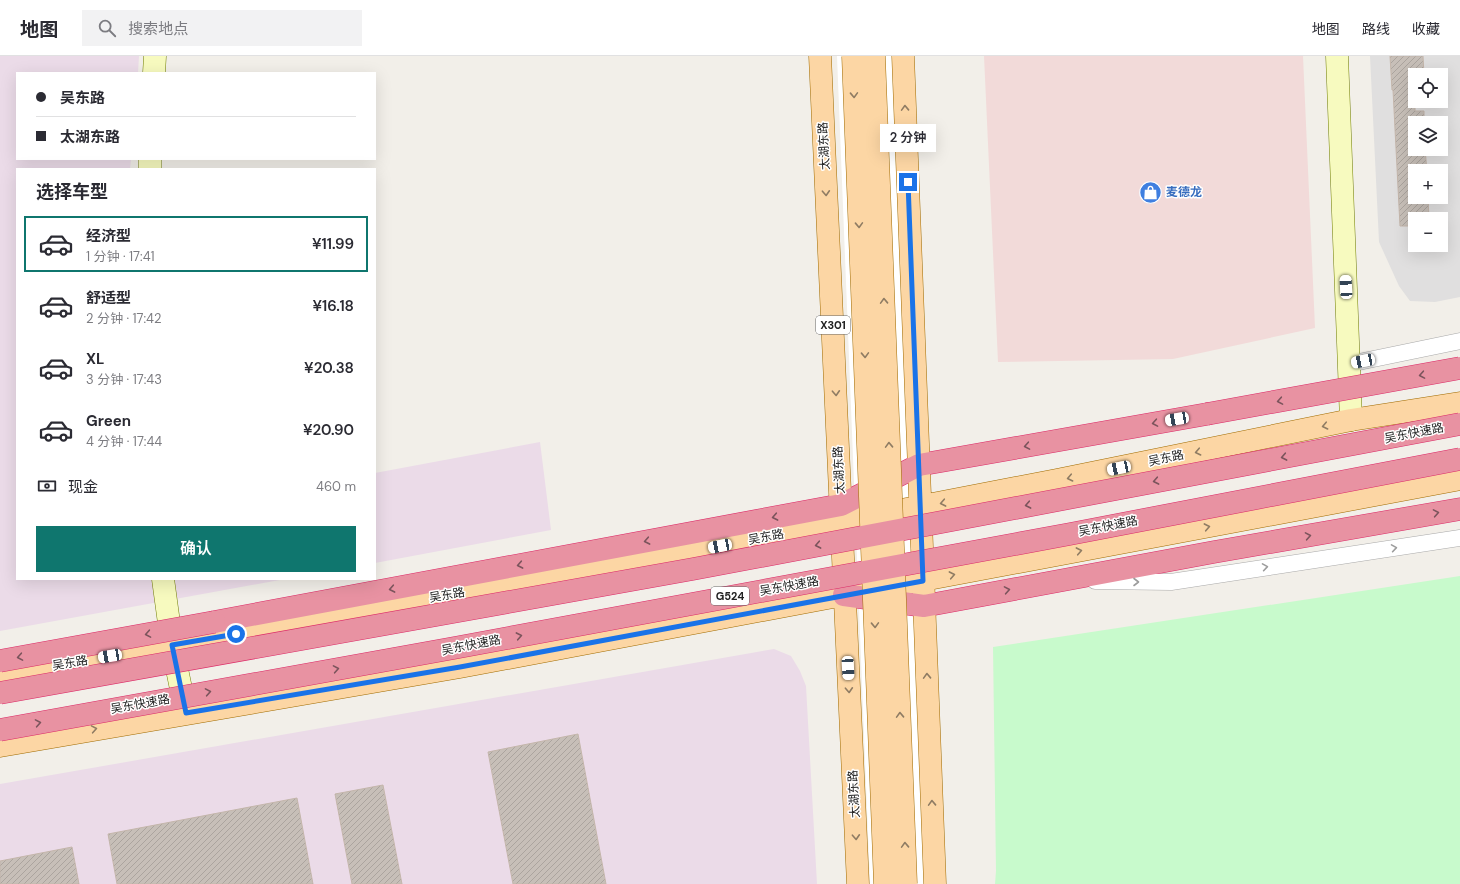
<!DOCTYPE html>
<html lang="zh">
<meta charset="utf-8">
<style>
body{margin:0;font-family:"DM Sans","Noto Sans SC",sans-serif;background:#f2f2f3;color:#2b2b33;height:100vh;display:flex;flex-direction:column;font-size:15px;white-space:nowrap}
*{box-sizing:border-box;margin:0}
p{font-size:13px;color:#7c7c81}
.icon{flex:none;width:22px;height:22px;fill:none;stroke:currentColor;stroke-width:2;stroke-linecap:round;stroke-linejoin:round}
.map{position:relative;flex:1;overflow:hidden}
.side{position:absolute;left:16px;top:112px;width:360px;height:412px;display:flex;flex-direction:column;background:#fff;border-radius:0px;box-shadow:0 4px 16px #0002}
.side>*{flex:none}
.guide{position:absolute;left:16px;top:16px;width:360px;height:88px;border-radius:0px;box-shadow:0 4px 16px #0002;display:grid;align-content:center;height:88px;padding:0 20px;background:#fff}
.fabs{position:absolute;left:1408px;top:12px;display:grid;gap:8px}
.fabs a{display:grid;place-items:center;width:40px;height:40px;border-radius:0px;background:#fff;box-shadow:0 4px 16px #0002;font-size:20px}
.end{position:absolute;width:18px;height:18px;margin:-9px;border:5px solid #1a73e8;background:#fff;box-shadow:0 0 0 2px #fff}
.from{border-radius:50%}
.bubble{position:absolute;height:28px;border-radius:0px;background:#fff;box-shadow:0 4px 16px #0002;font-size:13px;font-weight:600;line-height:28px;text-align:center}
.car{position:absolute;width:12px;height:24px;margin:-12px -6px;border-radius:5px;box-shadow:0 0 3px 1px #0007;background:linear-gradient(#fff 24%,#345 0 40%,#fff 0 76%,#345 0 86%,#fff 0)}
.guide b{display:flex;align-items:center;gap:14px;height:38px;font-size:15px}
.guide b+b{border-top:1px solid #e1e1e2}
.guide i{width:10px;height:10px;background:#2b2b33}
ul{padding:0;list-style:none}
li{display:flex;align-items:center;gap:12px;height:56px;margin:0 8px 6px;padding:0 12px;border:2px solid transparent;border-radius:0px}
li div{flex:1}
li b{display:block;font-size:15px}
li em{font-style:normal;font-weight:600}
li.selected{border-color:#0f766e}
li>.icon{width:36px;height:36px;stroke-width:1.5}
h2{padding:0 20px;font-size:18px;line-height:48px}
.pay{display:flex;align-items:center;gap:10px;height:44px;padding:0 20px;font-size:15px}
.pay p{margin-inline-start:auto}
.action{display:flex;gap:8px;margin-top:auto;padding:8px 20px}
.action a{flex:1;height:46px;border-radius:0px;background:#0f766e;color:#fff;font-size:16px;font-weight:600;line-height:46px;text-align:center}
header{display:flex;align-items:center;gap:24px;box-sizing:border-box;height:56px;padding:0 20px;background:#fff;border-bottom:1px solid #e1e1e2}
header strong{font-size:19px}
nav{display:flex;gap:22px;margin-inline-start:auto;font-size:14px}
.search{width:280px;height:36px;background:#f2f2f3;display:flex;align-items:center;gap:10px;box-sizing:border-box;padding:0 14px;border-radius:0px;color:#7c7c81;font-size:15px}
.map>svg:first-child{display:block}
.residential{fill:#e0dfdf;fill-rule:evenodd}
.commercial{fill:#f2dad9}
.industrial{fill:#ebdbe8}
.park{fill:#c8facc}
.pier{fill:#fff}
.building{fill:url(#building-hatch);stroke:#c4b6ab}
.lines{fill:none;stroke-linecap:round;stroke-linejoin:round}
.street-casing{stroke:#a9a9a9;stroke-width:17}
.secondary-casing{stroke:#707d05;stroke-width:23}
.primary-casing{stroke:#a06b00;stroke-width:23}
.highway-casing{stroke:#dc2a67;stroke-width:23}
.street{stroke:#fff;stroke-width:16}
.secondary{stroke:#f7fabf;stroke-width:22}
.primary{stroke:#fcd6a4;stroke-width:22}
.highway{stroke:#e892a2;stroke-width:22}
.primary-bridge-casing{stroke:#a06b00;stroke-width:23;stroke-linecap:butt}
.highway-bridge-casing{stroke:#dc2a67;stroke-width:23;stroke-linecap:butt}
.primary-bridge{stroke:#fcd6a4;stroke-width:22}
.highway-bridge{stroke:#e892a2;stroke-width:22}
.oneway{stroke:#8f7c63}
.oneway2{stroke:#7b545c}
.oneway3{stroke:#9c9c9c}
.route{stroke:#1a73e8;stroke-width:5}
.labels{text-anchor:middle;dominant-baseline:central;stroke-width:3;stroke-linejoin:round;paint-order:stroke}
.shield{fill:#fff;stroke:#646464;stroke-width:1}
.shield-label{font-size:11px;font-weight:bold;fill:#222}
.street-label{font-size:12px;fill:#222;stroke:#fff}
.shop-label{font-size:12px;font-weight:bold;fill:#366cbe;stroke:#fff;text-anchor:start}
</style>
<header>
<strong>地图</strong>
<div class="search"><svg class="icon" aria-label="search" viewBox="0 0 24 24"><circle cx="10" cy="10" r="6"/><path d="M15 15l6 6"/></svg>搜索地点</div>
<nav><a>地图</a><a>路线</a><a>收藏</a></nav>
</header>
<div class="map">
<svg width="1460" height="828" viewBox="0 0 1460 828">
<defs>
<pattern id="building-hatch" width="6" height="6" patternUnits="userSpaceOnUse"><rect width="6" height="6" fill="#c7bfb8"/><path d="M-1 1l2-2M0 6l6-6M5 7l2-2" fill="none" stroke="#aba49e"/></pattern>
</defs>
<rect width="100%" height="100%" fill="#f2efe9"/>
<!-- residential -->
<path class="residential" d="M 1370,0 L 1460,0 L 1460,241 L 1435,246 L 1410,245 L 1399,230 L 1379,186 ZM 1415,19 L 1441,19 L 1441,45 L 1415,45 ZM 1415,67 L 1441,67 L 1441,93 L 1415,93 ZM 1415,115 L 1441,115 L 1441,141 L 1415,141 ZM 1415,163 L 1441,163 L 1441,189 L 1415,189 Z"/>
<!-- commercial -->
<path class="commercial" d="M 984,0 L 1303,0 L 1315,272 L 1173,303 L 998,306 Z"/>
<!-- industrial -->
<path class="industrial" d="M 0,0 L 139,0 L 138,17 L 17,17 L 17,103 L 131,103 L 130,113 L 17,113 L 17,523 L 285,523 L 0,575 Z
M 540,386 L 551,474 L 375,507 L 375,417 Z
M 774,593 L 791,600 L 800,615 L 806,630 L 817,828 L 0,828 L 0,728 Z"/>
<!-- park -->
<path class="park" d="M 1460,520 L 1460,828 L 995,828 L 996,815 L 993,591 Z"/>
<!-- pier -->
<path class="pier" d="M 837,0 L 893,0 L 926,828 L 870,828 Z"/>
<!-- building -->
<path class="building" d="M 1390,0 L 1423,0 L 1424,19 L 1415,19 L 1415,55 L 1424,55 L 1424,67 L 1415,67 L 1415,93 L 1425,93 L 1427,115 L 1415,115 L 1415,141 L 1428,141 L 1429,163 L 1415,163 L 1415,170 L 1400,170 L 1393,34 L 1392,34 Z
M 578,678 L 606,828 L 513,828 L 488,696 Z
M 383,729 L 402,828 L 352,828 L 335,738 Z
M 297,742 L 313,828 L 117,828 L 108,778 Z
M 72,791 L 79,828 L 0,828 L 0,805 Z"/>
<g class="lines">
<defs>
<path id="street" d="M 1349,308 L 1460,285
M 1095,525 L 1171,526 L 1460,482"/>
<path id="secondary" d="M 1337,0 L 1351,364
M 154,17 L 155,0
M 150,113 L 150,103
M 163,523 L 172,589 L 186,657"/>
<path id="primary" d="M 820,0 L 858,828
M 903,0 L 935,828
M 0,620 L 690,495 L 1057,424 L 1351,364 L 1460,347
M 0,690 L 460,611 L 1460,423"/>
<path id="highway" d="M 844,539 L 924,550 L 1214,496 L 1460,453
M 214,566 L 841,449 L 919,409 L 1207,358"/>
</defs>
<!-- street casing -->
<use href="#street" class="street-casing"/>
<!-- secondary casing -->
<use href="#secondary" class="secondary-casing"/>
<!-- primary casing -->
<use href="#primary" class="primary-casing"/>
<!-- highway casing -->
<use href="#highway" class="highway-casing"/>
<!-- street -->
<use href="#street" class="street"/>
<!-- secondary -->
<use href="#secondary" class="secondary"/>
<!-- primary -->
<use href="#primary" class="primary"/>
<!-- highway -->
<use href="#highway" class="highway"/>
<defs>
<path id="primary-bridge" d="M 853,0 L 885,828
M 874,0 L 906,828"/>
<path id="highway-bridge" d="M 1207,358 L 1460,312
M 0,605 L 214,566
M 0,637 L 693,513 L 1460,368
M 0,674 L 454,592 L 1070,478 L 1460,403"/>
</defs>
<!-- primary-bridge casing -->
<use href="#primary-bridge" class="primary-bridge-casing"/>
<!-- highway-bridge casing -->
<use href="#highway-bridge" class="highway-bridge-casing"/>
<!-- primary-bridge -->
<use href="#primary-bridge" class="primary-bridge"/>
<!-- highway-bridge -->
<use href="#highway-bridge" class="highway-bridge"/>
</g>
<!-- one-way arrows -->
<defs><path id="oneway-chevron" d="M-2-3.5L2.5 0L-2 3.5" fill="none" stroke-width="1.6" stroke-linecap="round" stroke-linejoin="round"/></defs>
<g class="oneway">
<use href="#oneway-chevron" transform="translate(854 39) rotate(88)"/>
<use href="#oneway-chevron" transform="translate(905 52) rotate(-92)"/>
<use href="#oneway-chevron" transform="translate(826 137) rotate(87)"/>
<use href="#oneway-chevron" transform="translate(859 169) rotate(88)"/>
<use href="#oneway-chevron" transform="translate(884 245) rotate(-92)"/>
<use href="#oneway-chevron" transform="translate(865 299) rotate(88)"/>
<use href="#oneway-chevron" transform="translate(836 337) rotate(87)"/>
<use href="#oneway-chevron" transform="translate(1325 370) rotate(168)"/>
<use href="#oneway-chevron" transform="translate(889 389) rotate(-92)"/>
<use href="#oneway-chevron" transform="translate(1198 396) rotate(168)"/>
<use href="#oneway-chevron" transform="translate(1070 422) rotate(168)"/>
<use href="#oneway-chevron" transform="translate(943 447) rotate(169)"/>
<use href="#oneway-chevron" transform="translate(1207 471) rotate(-11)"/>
<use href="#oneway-chevron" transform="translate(1079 495) rotate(-11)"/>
<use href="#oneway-chevron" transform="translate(952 519) rotate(-11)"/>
<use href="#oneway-chevron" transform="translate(875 569) rotate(88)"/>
<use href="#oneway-chevron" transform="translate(927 620) rotate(-92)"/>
<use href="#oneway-chevron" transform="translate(849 634) rotate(87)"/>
<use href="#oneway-chevron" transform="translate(900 659) rotate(-92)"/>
<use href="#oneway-chevron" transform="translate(94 673) rotate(-10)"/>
<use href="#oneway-chevron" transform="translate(932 747) rotate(-92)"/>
<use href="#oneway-chevron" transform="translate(856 781) rotate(87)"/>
<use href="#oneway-chevron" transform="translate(905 789) rotate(-92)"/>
</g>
<g class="oneway2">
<use href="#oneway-chevron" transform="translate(1422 319) rotate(170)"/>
<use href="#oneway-chevron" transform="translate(1280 345) rotate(170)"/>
<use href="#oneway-chevron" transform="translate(1155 367) rotate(170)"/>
<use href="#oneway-chevron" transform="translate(1027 390) rotate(170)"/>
<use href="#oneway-chevron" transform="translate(1284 401) rotate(169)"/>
<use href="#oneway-chevron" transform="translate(1156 425) rotate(169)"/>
<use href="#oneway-chevron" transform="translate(1028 449) rotate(169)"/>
<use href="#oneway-chevron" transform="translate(1436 457) rotate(-10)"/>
<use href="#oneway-chevron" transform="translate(775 461) rotate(169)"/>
<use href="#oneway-chevron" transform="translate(1308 480) rotate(-10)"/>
<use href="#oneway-chevron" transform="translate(647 485) rotate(169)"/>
<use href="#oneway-chevron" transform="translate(818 489) rotate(169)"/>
<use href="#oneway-chevron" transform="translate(520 509) rotate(169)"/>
<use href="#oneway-chevron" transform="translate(392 533) rotate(169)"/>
<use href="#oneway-chevron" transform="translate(1007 534) rotate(-10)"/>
<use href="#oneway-chevron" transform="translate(148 578) rotate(170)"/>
<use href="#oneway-chevron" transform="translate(519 580) rotate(-11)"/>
<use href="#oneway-chevron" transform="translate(20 601) rotate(170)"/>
<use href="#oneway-chevron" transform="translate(336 613) rotate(-10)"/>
<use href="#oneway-chevron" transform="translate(208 636) rotate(-10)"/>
<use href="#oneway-chevron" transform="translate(38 667) rotate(-10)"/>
</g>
<g class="oneway3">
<use href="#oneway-chevron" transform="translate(1394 492) rotate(-9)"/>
<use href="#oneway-chevron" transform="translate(1265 511) rotate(-9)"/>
<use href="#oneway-chevron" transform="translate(1136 526)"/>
</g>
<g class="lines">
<!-- route -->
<path class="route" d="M 236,578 L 172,589 L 186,657 L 460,611 L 923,525 L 908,126"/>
</g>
<!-- icons -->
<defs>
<symbol id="shop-disc" viewBox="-11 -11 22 22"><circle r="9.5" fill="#3f7fe0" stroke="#fff"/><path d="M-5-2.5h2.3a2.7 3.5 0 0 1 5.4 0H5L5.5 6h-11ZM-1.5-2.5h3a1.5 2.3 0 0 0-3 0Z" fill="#fff"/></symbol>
</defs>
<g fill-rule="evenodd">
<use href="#shop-disc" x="1138" y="124" width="25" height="25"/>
</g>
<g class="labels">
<!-- shield labels -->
<g class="shield">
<rect x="816" y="260" width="34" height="18" rx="3"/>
<rect x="711" y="531" width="38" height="18" rx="3"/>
</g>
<g class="shield-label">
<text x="833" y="269">X301</text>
<text x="730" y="540">G524</text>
</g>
<!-- street labels -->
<g class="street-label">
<text transform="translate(824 90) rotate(-93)">太湖东路</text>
<text transform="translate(1414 377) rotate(-11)">吴东快速路</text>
<text transform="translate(1166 402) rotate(-12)">吴东路</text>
<text transform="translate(839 414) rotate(-93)">太湖东路</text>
<text transform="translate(1108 470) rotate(-11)">吴东快速路</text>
<text transform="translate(766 481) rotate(-11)">吴东路</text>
<text transform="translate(789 530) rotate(-10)">吴东快速路</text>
<text transform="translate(447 539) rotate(-10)">吴东路</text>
<text transform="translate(471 589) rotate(-11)">吴东快速路</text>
<text transform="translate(70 607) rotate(-10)">吴东路</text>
<text transform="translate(140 648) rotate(-10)">吴东快速路</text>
<text transform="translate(854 738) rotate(-93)">太湖东路</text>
</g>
<!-- shop labels -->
<g class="shop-label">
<text x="1166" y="136">麦德龙</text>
</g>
</g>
</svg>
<div class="fabs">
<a><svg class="icon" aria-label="locate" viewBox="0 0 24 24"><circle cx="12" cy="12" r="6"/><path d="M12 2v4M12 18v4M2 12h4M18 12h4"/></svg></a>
<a><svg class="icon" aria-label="layers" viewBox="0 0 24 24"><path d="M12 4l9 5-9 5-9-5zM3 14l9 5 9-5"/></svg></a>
<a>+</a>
<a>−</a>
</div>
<i class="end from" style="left:236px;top:578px"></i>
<i class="end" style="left:908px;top:126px"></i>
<div class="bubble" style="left:880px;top:68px;width:56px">2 分钟</div>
<i class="car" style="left:1346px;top:231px;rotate:357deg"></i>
<i class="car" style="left:1363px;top:305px;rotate:259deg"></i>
<i class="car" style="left:1177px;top:363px;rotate:260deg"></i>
<i class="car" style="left:1119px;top:412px;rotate:258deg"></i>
<i class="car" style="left:720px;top:490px;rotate:259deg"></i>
<i class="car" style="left:110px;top:600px;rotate:260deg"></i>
<i class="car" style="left:848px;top:612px;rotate:177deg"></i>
<div class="guide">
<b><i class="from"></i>吴东路</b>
<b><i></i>太湖东路</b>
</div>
<section class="side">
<h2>选择车型</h2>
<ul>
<li class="selected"><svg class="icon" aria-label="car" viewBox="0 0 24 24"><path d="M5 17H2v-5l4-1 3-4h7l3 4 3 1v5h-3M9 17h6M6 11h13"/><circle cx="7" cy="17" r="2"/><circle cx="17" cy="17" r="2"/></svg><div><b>经济型</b><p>1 分钟 · 17:41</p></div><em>¥11.99</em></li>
<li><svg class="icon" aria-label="car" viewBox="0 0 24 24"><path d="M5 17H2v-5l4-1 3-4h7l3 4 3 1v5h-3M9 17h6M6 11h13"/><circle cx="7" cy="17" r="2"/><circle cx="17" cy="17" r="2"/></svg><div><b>舒适型</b><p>2 分钟 · 17:42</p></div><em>¥16.18</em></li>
<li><svg class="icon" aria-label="car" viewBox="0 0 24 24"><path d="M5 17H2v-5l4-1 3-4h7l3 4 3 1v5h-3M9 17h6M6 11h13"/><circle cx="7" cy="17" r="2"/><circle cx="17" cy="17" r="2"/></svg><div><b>XL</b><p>3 分钟 · 17:43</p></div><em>¥20.38</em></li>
<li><svg class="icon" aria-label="car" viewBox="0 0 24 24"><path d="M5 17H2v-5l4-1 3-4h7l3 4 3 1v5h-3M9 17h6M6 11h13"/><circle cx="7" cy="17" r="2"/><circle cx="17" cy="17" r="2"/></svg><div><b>Green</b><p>4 分钟 · 17:44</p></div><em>¥20.90</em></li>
</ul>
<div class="pay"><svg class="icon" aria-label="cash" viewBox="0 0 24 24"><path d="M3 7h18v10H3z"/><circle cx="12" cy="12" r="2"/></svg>现金<p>460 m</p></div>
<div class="action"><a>确认</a></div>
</section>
</div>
